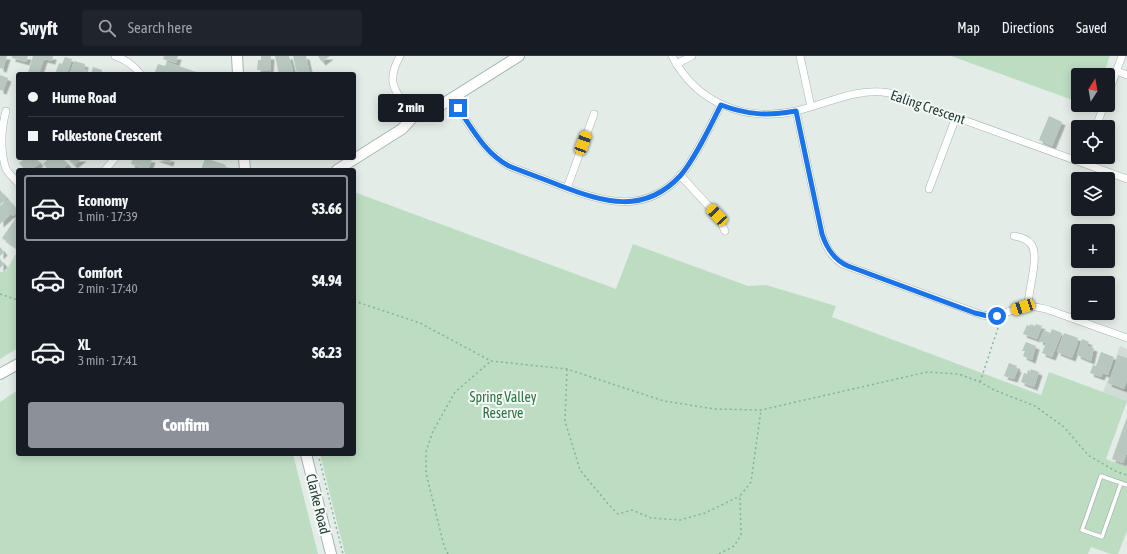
<!DOCTYPE html>
<meta charset="utf-8">
<style>
body{margin:0;font-family:"Asap Condensed",sans-serif;background:#20242c;color:#f1f3f6;height:100vh;display:flex;flex-direction:column;font-size:15px;white-space:nowrap}
*{box-sizing:border-box;margin:0}
p{font-size:13px;color:#9ea1a6}
.icon{flex:none;width:22px;height:22px;fill:none;stroke:currentColor;stroke-width:2;stroke-linecap:round;stroke-linejoin:round}
.map{position:relative;flex:1;overflow:hidden}
.sheet{position:absolute;left:16px;top:112px;width:340px;height:288px;display:flex;flex-direction:column;background:#171b24;border-radius:4px;box-shadow:0 2px 10px #0003}
.sheet>*{flex:none}
.hud{position:absolute;left:16px;top:16px;width:340px;height:88px;border-radius:4px;box-shadow:0 2px 10px #0003;display:grid;align-content:center;height:88px;padding:0 12px;background:#171b24}
.needle{width:26px;rotate:11deg}
.tools{position:absolute;left:1071px;top:12px;display:grid;gap:8px}
.tools a{display:grid;place-items:center;width:44px;height:44px;border-radius:4px;background:#171b24;box-shadow:0 2px 10px #0003;font-size:20px}
.end{position:absolute;width:18px;height:18px;margin:-9px;border:5px solid #1a73e8;background:#fff;box-shadow:0 0 0 2px #fff}
.from{border-radius:50%}
.bubble{position:absolute;height:28px;border-radius:4px;background:#171b24;box-shadow:0 2px 10px #0003;font-size:13px;font-weight:800;line-height:28px;text-align:center}
.car{position:absolute;width:12px;height:24px;margin:-12px -6px;border-radius:5px;box-shadow:0 0 3px 1px #0007;background:linear-gradient(#f5c518 24%,#345 0 40%,#f5c518 0 76%,#345 0 86%,#f5c518 0)}
.hud b{display:flex;align-items:center;gap:14px;height:38px;font-size:15px}
.hud b+b{border-top:1px solid #363941}
.hud i{width:10px;height:10px;background:#f1f3f6}
ul{padding:7px 0 0;list-style:none}
li{display:flex;align-items:center;gap:12px;height:66px;margin:0 8px 6px;padding:0 4px;border:2px solid transparent;border-radius:4px}
li div{flex:1}
li b{display:block;font-size:15px}
li em{font-style:normal;font-weight:800}
li.on{border-color:#8c9099}
li>.icon{width:36px;height:36px;stroke-width:1.5}
.action{display:flex;gap:8px;margin-top:auto;padding:8px 12px}
.action a{flex:1;height:46px;border-radius:4px;background:#8c9099;color:#fff;font-size:16px;font-weight:800;line-height:46px;text-align:center}
header{display:flex;align-items:center;gap:24px;box-sizing:border-box;height:56px;padding:0 20px;background:#171b24;border-bottom:1px solid #363941}
header strong{font-size:19px}
nav{display:flex;gap:22px;margin-inline-start:auto;font-size:14px}
.search{width:280px;height:36px;background:#20242c;display:flex;align-items:center;gap:10px;box-sizing:border-box;padding:0 14px;border-radius:4px;color:#9ea1a6;font-size:15px}
.map>svg:first-child{display:block}
.built{fill:#d1dcd6}
.green{fill:#bdddc3}
.building{fill:#b8c7c0;filter:url(#shadow)}
.lines{fill:none;stroke-linecap:round;stroke-linejoin:round}
.lane-casing{stroke:#a6b4ae;stroke-width:5}
.street-casing{stroke:#a6b4ae;stroke-width:8}
.secondary-casing{stroke:#a2b8ae;stroke-width:12}
.path{stroke:#85af9e;stroke-width:1.5;stroke-dasharray:2 3;stroke-linecap:butt}
.lane{stroke:#fff;stroke-width:3.5}
.street{stroke:#fff;stroke-width:7}
.secondary{stroke:#fff;stroke-width:10}
.route{stroke:#1a73e8;stroke-width:5}
.labels{text-anchor:middle;dominant-baseline:central;stroke-width:4;stroke-linejoin:round;paint-order:stroke}
.street-label{font-size:14px;fill:#233d34;stroke:#f4f9f6}
.park-label{font-size:14px;fill:#2f7343;stroke:#f4f9f6}
</style>
<header>
<strong>Swyft</strong>
<div class="search"><svg class="icon" aria-label="search" viewBox="0 0 24 24"><circle cx="10" cy="10" r="6"/><path d="M15 15l6 6"/></svg>Search here</div>
<nav><a>Map</a><a>Directions</a><a>Saved</a></nav>
</header>
<div class="map">
<svg width="1127" height="498" viewBox="0 0 1127 498">
<defs>
<filter id="shadow"><feDropShadow dx="3.5" dy="3.5" stdDeviation="0" flood-color="#0004"/></filter>
</defs>
<rect width="100%" height="100%" fill="#e3ece7"/>
<!-- built -->
<path class="built" d="M 1120,290 L 1127,293 L 1127,345 L 1103,336 Z"/>
<!-- green -->
<path class="green" d="M 951,0 L 1110,0 L 1103,19 L 1078,19 L 1078,46 Z
M 354,136 L 616,233 L 633,188 L 748,230 L 766,229 L 836,250 L 832,261 L 1041,339 L 1049,316 L 1127,345 L 1106,403 L 1127,411 L 1127,475 L 1118,498 L 1111,498 L 1091,491 L 1088,498 L 345,498 L 320,398 L 354,398 Z
M 18,194 L 18,292 L 0,303 L 0,216 L 6,215 Z
M 18,334 L 18,398 L 293,398 L 318,498 L 0,498 L 0,346 Z"/>
<!-- building -->
<path class="building" d="M 0,0 L 7,0 L 3,13 L 0,12 Z
M 12,0 L 28,0 L 26,6 L 12,2 Z
M 33,0 L 53,0 L 52,5 L 44,3 L 39,18 L 31,18 L 28,17 Z
M 164,0 L 178,0 L 176,7 L 163,3 Z
M 261,0 L 271,0 L 270,15 L 257,14 L 258,4 L 261,4 Z
M 275,0 L 289,0 L 293,15 L 279,18 Z
M 293,0 L 306,0 L 310,18 L 297,18 Z
M 318,0 L 330,0 L 322,6 Z
M 65,1 L 72,3 L 67,18 L 55,18 L 59,7 L 62,8 Z
M 74,5 L 85,8 L 84,13 L 87,14 L 86,18 L 70,18 Z
M 167,6 L 193,15 L 204,18 L 160,18 L 155,16 L 158,8 L 165,10 Z
M 93,11 L 102,14 L 101,18 L 91,18 Z
M 0,19 L 8,22 L 3,35 L 0,34 Z
M 1049,60 L 1062,66 L 1052,90 L 1039,84 Z
M 25,102 L 36,102 L 40,107 L 31,114 L 25,114 L 19,107 Z
M 49,102 L 62,102 L 68,108 L 62,114 L 49,114 L 43,108 Z
M 67,102 L 83,102 L 74,109 Z
M 133,102 L 152,103 L 148,114 L 138,114 L 139,111 L 131,108 Z
M 155,102 L 171,102 L 170,107 Z
M 205,102 L 226,109 L 224,114 L 201,114 Z
M 0,134 L 7,142 L 0,149 Z
M 8,143 L 18,155 L 13,160 L 11,158 L 0,168 L 0,150 Z
M 18,159 L 18,193 L 2,182 Z
M 0,191 L 4,196 L 0,200 Z
M 0,203 L 4,208 L 0,212 Z
M 1030,268 L 1035,270 L 1036,268 L 1042,270 L 1037,283 L 1023,278 L 1027,269 L 1030,270 Z
M 1052,273 L 1062,277 L 1052,301 L 1042,297 Z
M 1044,274 L 1050,277 L 1045,287 L 1039,285 Z
M 1064,277 L 1078,282 L 1077,285 L 1078,286 L 1072,302 L 1057,296 Z
M 1082,283 L 1089,286 L 1087,290 L 1094,292 L 1091,305 L 1077,299 Z
M 1026,286 L 1036,290 L 1032,304 L 1023,300 L 1025,295 L 1022,295 Z
M 1101,296 L 1114,301 L 1108,319 L 1103,317 L 1101,321 L 1090,317 L 1093,309 L 1096,310 Z
M 1118,299 L 1127,302 L 1127,325 L 1124,333 L 1108,327 Z
M 1009,307 L 1017,310 L 1016,312 L 1018,313 L 1014,323 L 1004,320 Z
M 1031,313 L 1039,316 L 1034,331 L 1021,326 L 1024,317 L 1027,318 L 1028,314 L 1031,315 Z
M 1127,361 L 1127,396 L 1123,407 L 1112,403 Z"/>
<g class="lines">
<defs>
<path id="lane" d="M 1121,427 L 1102,481 L 1082,474 L 1101,420 L 1127,429"/>
<path id="street" d="M 115,0 C 126,4 134,9 140,18
M 400,0 C 384,29 397,36 413,61
M 672,0 C 697,48 745,66 796,55 C 827,48 857,31 889,37 L 1127,123
M 800,0 L 811,51
M 676,8 L 692,0
M 1117,15 L 1127,19
M 1108,38 L 1122,0
M 452,42 C 469,68 482,95 509,110 C 526,117 544,123 561,130 C 603,146 645,159 680,120 C 695,103 710,70 721,49
M 6,55 C 1,73 0,95 6,113 C 9,118 14,122 18,127
M 796,55 L 822,178 C 826,191 831,200 842,208 L 982,259 C 1001,262 1008,254 1024,251 C 1033,249 1041,252 1049,254 L 1127,282
M 1096,71 L 1104,49
M 105,114 L 115,102
M 680,119 L 717,159 L 725,175
M 567,132 L 594,58
M 929,133 L 956,61
M 1014,180 C 1020,181 1027,183 1031,188 C 1040,200 1028,234 1028,250"/>
<path id="secondary" d="M 237,0 L 238,18
M 244,102 L 245,114
M 337,114 L 402,73 L 413,61 L 430,56 L 519,0
M 0,318 L 18,308
M 306,398 L 331,498"/>
</defs>
<!-- lane casing -->
<use href="#lane" class="lane-casing"/>
<!-- street casing -->
<use href="#street" class="street-casing"/>
<!-- secondary casing -->
<use href="#secondary" class="secondary-casing"/>
<!-- path -->
<path class="path" d="M 0,238 L 18,244
M 354,245 L 420,267 L 491,305 L 567,313 L 664,345 L 715,353 L 761,354 L 927,316 L 959,318 L 980,326 L 994,334 L 1035,350 L 1064,371 L 1088,399 L 1117,416 L 1127,419
M 567,313 L 565,365 L 580,414 L 609,449 L 618,458 L 632,454 L 651,462 L 680,464 L 705,457 L 740,440
M 980,326 L 1000,266
M 318,398 L 343,498
M 448,498 L 444,490 L 426,417 L 426,396 L 433,375 L 455,336 L 491,305
M 719,498 L 734,490 L 741,479 L 740,440 L 751,426 L 761,354"/>
<!-- lane -->
<use href="#lane" class="lane"/>
<!-- street -->
<use href="#street" class="street"/>
<!-- secondary -->
<use href="#secondary" class="secondary"/>
</g>
<g class="lines">
<!-- route -->
<path class="route" d="M 458,52 C 473,74 485,97 509,110 C 526,117 544,123 561,130 C 603,146 644,159 680,120 C 695,103 710,70 721,49 C 748,59 767,60 796,55 L 822,178 C 827,193 834,204 848,210 L 975,257 L 988,260 L 997,260"/>
</g>
<g class="labels">
<!-- street labels -->
<g class="street-label">
<text transform="translate(928 51) rotate(19)">Ealing Crescent</text>
<text transform="translate(318 448) rotate(76)">Clarke Road</text>
</g>
<!-- park labels -->
<g class="park-label">
<text x="503" y="341">Spring Valley<tspan x="503" dy="16">Reserve</tspan></text>
</g>
</g>
</svg>
<div class="tools">
<a><svg class="needle" viewBox="-14 -14 28 28"><path d="M0-13l5 13h-10z" fill="#e53935"/><path d="M0 13l5-13h-10z" fill="#9ea1a6"/></svg></a>
<a><svg class="icon" aria-label="locate" viewBox="0 0 24 24"><circle cx="12" cy="12" r="6"/><path d="M12 2v4M12 18v4M2 12h4M18 12h4"/></svg></a>
<a><svg class="icon" aria-label="layers" viewBox="0 0 24 24"><path d="M12 4l9 5-9 5-9-5zM3 14l9 5 9-5"/></svg></a>
<a>+</a>
<a>−</a>
</div>
<i class="end from" style="left:997px;top:260px"></i>
<i class="end" style="left:458px;top:52px"></i>
<div class="bubble" style="left:378px;top:38px;width:66px">2 min</div>
<i class="car" style="left:583px;top:87px;rotate:20deg"></i>
<i class="car" style="left:717px;top:159px;rotate:317deg"></i>
<i class="car" style="left:1023px;top:251px;rotate:252deg"></i>
<div class="hud">
<b><i class="from"></i>Hume Road</b>
<b><i></i>Folkestone Crescent</b>
</div>
<section class="sheet">
<ul>
<li class="on"><svg class="icon" aria-label="car" viewBox="0 0 24 24"><path d="M5 17H2v-5l4-1 3-4h7l3 4 3 1v5h-3M9 17h6M6 11h13"/><circle cx="7" cy="17" r="2"/><circle cx="17" cy="17" r="2"/></svg><div><b>Economy</b><p>1 min · 17:39</p></div><em>$3.66</em></li>
<li><svg class="icon" aria-label="car" viewBox="0 0 24 24"><path d="M5 17H2v-5l4-1 3-4h7l3 4 3 1v5h-3M9 17h6M6 11h13"/><circle cx="7" cy="17" r="2"/><circle cx="17" cy="17" r="2"/></svg><div><b>Comfort</b><p>2 min · 17:40</p></div><em>$4.94</em></li>
<li><svg class="icon" aria-label="car" viewBox="0 0 24 24"><path d="M5 17H2v-5l4-1 3-4h7l3 4 3 1v5h-3M9 17h6M6 11h13"/><circle cx="7" cy="17" r="2"/><circle cx="17" cy="17" r="2"/></svg><div><b>XL</b><p>3 min · 17:41</p></div><em>$6.23</em></li>
</ul>
<div class="action"><a>Confirm</a></div>
</section>
</div>
